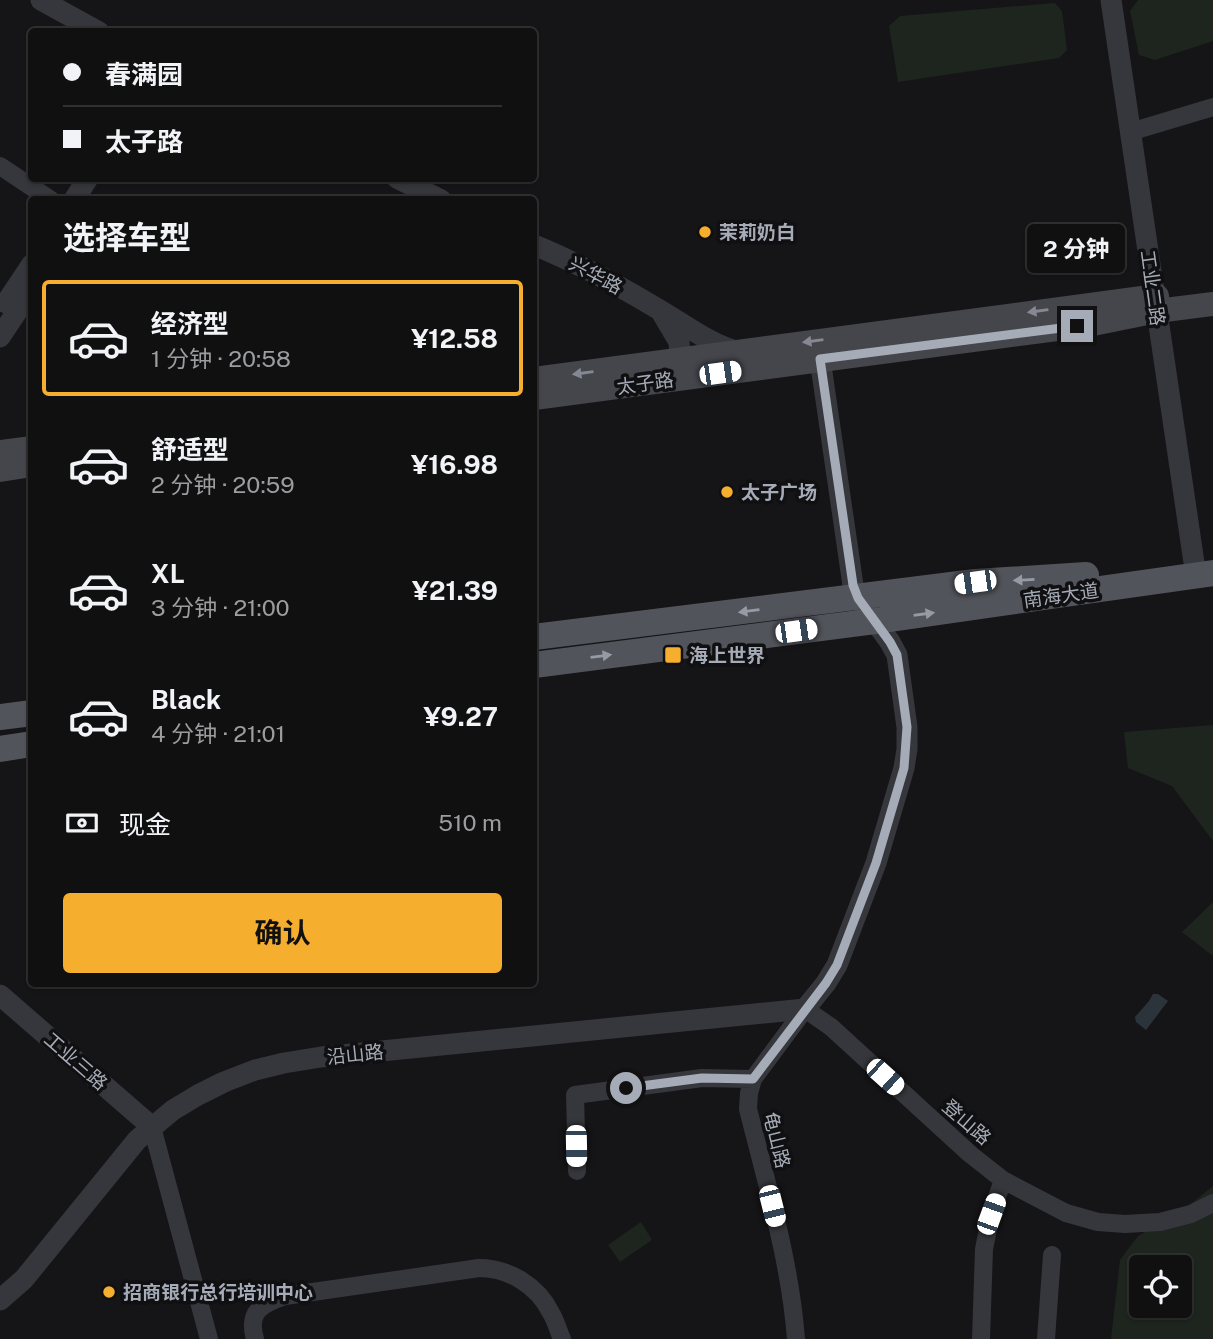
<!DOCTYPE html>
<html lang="zh">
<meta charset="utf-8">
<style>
body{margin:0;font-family:"Public Sans","Noto Sans SC",sans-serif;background:#1e1e1f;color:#f1f3f6;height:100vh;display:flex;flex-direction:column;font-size:26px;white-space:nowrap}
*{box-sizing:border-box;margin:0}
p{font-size:23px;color:#9c9d9f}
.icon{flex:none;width:38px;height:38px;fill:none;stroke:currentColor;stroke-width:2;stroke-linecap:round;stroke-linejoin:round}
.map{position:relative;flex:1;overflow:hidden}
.details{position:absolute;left:28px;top:196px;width:509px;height:791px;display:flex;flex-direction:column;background:#101011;border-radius:7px;box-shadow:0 2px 5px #0004,0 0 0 2px #303031}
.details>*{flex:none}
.banner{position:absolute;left:28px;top:28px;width:509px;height:154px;border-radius:7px;box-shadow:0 2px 5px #0004,0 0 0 2px #303031;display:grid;align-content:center;height:154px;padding:0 35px;background:#101011}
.controls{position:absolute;left:1129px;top:1255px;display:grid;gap:14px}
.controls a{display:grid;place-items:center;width:63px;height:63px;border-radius:7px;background:#101011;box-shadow:0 2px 5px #0004,0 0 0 2px #303031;font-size:35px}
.end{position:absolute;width:32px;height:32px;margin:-16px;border:9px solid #a6acb7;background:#111;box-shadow:0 0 0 4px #111}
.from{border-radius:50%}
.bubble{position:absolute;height:49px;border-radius:7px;background:#101011;box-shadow:0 2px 5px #0004,0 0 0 2px #303031;font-size:23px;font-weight:700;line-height:49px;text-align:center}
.car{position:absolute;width:21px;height:42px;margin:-21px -10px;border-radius:9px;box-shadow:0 0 5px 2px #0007;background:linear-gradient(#fff 24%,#345 0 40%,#fff 0 76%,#345 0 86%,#fff 0)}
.banner b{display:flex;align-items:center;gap:24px;height:66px;font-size:26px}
.banner b+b{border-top:2px solid #303031}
.banner i{width:18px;height:18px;background:#f1f3f6}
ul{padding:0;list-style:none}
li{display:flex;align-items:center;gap:21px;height:116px;margin:0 14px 10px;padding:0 21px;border:4px solid transparent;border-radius:7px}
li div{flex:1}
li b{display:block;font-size:26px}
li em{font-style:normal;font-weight:700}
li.selected{border-color:#f5ae2e}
li>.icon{width:63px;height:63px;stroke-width:1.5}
h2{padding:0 35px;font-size:32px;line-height:84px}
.pay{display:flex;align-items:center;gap:18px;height:77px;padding:0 35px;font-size:26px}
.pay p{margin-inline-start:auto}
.primary-button{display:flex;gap:14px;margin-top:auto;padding:14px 35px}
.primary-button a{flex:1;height:80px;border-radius:7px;background:#f5ae2e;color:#111;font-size:28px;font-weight:700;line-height:80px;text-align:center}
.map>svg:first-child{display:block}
.green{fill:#1d251e;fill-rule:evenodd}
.water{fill:#2b343b}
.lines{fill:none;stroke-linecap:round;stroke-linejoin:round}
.minor{stroke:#36373c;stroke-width:18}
.tertiary{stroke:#36373c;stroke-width:21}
.secondary{stroke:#44464c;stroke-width:24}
.primary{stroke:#52545b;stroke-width:26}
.oneway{fill:#848892}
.oneway2{fill:#959aa5}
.route{stroke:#a6acb7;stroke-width:9}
.poi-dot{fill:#f5ae2e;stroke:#101012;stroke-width:2.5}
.labels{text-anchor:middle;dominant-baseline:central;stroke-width:7;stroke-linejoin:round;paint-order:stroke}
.poi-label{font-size:19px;font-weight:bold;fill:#a6acb7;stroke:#101012;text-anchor:start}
.street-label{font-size:19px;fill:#a6acb7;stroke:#101012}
</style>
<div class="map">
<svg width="1213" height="1339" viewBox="0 0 1213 1339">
<rect width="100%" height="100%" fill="#151517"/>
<!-- green -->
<path class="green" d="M 1138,0 L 1213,0 L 1213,41 L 1155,60 L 1139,55 L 1130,11 Z
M 1055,3 L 1062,11 L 1067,50 L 1059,58 L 898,82 L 889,26 L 900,16 Z
M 1213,725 L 1213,841 L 1172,786 L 1128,768 L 1124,732 Z
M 1213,902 L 1213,956 L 1182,932 Z
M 1213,1186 L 1213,1339 L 1111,1339 L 1120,1260 L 1138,1236 L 1182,1211 ZM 1141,1267 L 1180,1267 L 1180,1306 L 1141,1306 Z
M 641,1222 L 652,1240 L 620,1262 L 608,1245 Z"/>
<!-- water -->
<path class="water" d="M 1153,994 L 1158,994 L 1168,1001 L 1146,1030 L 1136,1022 L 1135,1017 L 1149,1001 Z"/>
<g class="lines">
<!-- minor -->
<path class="minor" d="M 1130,132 L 1213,107
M 0,166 L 51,200
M 152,1127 L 209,1339
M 577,1171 L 575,1095 L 702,1078 L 753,1079
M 255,1339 C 247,1311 262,1304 285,1296 L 479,1268 C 509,1268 538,1286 551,1313 C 556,1321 558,1330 562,1339
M 796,1339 C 790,1261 767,1185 748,1109 L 749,1093 L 753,1079 L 805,1009 L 831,1027 L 970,1154 L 1003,1180 L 1066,1213 L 1098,1222 L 1125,1224 L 1160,1222 L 1191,1214 L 1213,1203
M 981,1339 L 984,1249 L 991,1214 L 1003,1180
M 1046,1339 L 1052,1255"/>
<!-- tertiary -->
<path class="tertiary" d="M 41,0 L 99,32
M 1111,0 L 1196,576
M 397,178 L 441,200
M 74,200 L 88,178
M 534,245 C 576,262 618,285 658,309 C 684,324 709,344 739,352
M 6,303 L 32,264
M 663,315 L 679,342 L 680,354 L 675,360
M 0,337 L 32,289
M 0,995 L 152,1127
M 0,1300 L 24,1279 L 137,1140 L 173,1110 L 198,1095 L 224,1082 L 255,1070 L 284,1063 L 321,1057 L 805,1009 L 826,983 L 837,965 L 876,863 L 904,768 L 907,749 L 907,727 L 897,655 L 890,642 L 858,598 L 853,585 L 820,359"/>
<!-- secondary -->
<path class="secondary" d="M 534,379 L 1157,296
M 534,398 L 1088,325 L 1157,311 L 1213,304
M 0,452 L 32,448
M 0,470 L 32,465"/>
<!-- primary -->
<path class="primary" d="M 534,637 L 975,582 L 1086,575
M 534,665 L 875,621 L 1213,573
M 0,717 L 32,713
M 0,749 L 32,744"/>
</g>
<!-- one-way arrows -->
<defs><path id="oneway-solid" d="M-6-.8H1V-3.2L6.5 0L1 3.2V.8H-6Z" transform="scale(1.75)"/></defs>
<g class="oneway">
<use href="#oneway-solid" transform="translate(1038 311) rotate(172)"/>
<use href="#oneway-solid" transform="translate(813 341) rotate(172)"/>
<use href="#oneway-solid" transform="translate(583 373) rotate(172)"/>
</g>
<g class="oneway2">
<use href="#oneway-solid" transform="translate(1024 580) rotate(177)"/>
<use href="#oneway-solid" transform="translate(749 611) rotate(173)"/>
<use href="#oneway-solid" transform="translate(924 614) rotate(-8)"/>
<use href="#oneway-solid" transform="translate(601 656) rotate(-7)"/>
</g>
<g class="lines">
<!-- route -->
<path class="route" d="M 626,1088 L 702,1078 L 753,1079 L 826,983 L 837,965 L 876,863 L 904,768 L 907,727 L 897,655 L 890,642 L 858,598 L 853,585 L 820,359 L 1077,326"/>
</g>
<!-- markers -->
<g class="poi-dot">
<circle cx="705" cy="232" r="7"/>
<circle cx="727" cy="492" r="7"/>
<rect x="664" y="646" width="18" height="18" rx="3.5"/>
<circle cx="109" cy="1292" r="7"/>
</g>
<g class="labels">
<!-- poi labels -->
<g class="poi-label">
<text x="719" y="232">茉莉奶白</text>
<text x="741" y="492">太子广场</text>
<text x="689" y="655">海上世界</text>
<text x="123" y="1292">招商银行总行培训中心</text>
</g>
<!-- street labels -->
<g class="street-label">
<text transform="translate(596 275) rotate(28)">兴华路</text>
<text transform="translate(1153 288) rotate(82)">工业二路</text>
<text transform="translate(645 383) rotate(-8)">太子路</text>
<text transform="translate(1061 595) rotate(-8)">南海大道</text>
<text transform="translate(355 1054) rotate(-6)">沿山路</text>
<text transform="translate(76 1061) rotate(41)">工业三路</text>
<text transform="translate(967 1122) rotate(41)">登山路</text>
<text transform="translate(777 1140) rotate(76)">龟山路</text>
</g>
</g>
</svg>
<div class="controls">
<a><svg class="icon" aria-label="locate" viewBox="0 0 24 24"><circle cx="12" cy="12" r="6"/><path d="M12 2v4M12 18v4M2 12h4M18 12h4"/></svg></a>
</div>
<i class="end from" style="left:626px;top:1088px"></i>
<i class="end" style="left:1077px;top:326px"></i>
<div class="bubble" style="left:1027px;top:224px;width:98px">2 分钟</div>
<i class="car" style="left:720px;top:373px;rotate:82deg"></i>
<i class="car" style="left:975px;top:582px;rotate:262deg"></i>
<i class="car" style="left:796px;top:631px;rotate:82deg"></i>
<i class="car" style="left:885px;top:1077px;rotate:132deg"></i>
<i class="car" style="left:576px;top:1146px;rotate:179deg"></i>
<i class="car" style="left:772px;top:1206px;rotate:166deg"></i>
<i class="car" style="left:991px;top:1214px;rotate:20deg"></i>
<div class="banner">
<b><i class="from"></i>春满园</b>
<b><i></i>太子路</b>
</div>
<section class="details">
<h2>选择车型</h2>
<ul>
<li class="selected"><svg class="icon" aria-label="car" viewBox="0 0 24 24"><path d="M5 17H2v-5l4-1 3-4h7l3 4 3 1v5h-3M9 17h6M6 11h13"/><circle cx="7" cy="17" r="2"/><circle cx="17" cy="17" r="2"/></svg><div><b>经济型</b><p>1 分钟 · 20:58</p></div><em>¥12.58</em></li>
<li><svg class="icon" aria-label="car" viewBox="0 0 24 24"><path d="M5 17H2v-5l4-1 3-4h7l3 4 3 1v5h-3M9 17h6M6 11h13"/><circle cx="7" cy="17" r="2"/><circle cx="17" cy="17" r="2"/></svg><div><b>舒适型</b><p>2 分钟 · 20:59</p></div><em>¥16.98</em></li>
<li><svg class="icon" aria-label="car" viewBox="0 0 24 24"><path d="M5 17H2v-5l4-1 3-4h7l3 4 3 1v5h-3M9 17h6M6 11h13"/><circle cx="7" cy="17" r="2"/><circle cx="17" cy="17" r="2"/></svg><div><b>XL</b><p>3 分钟 · 21:00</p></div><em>¥21.39</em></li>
<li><svg class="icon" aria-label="car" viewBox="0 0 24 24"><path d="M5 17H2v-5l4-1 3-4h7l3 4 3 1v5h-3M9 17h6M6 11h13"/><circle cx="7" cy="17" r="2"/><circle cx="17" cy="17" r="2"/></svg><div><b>Black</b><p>4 分钟 · 21:01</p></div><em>¥9.27</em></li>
</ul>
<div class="pay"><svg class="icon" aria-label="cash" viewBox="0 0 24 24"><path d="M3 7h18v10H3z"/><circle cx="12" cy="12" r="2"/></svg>现金<p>510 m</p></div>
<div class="primary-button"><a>确认</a></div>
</section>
</div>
